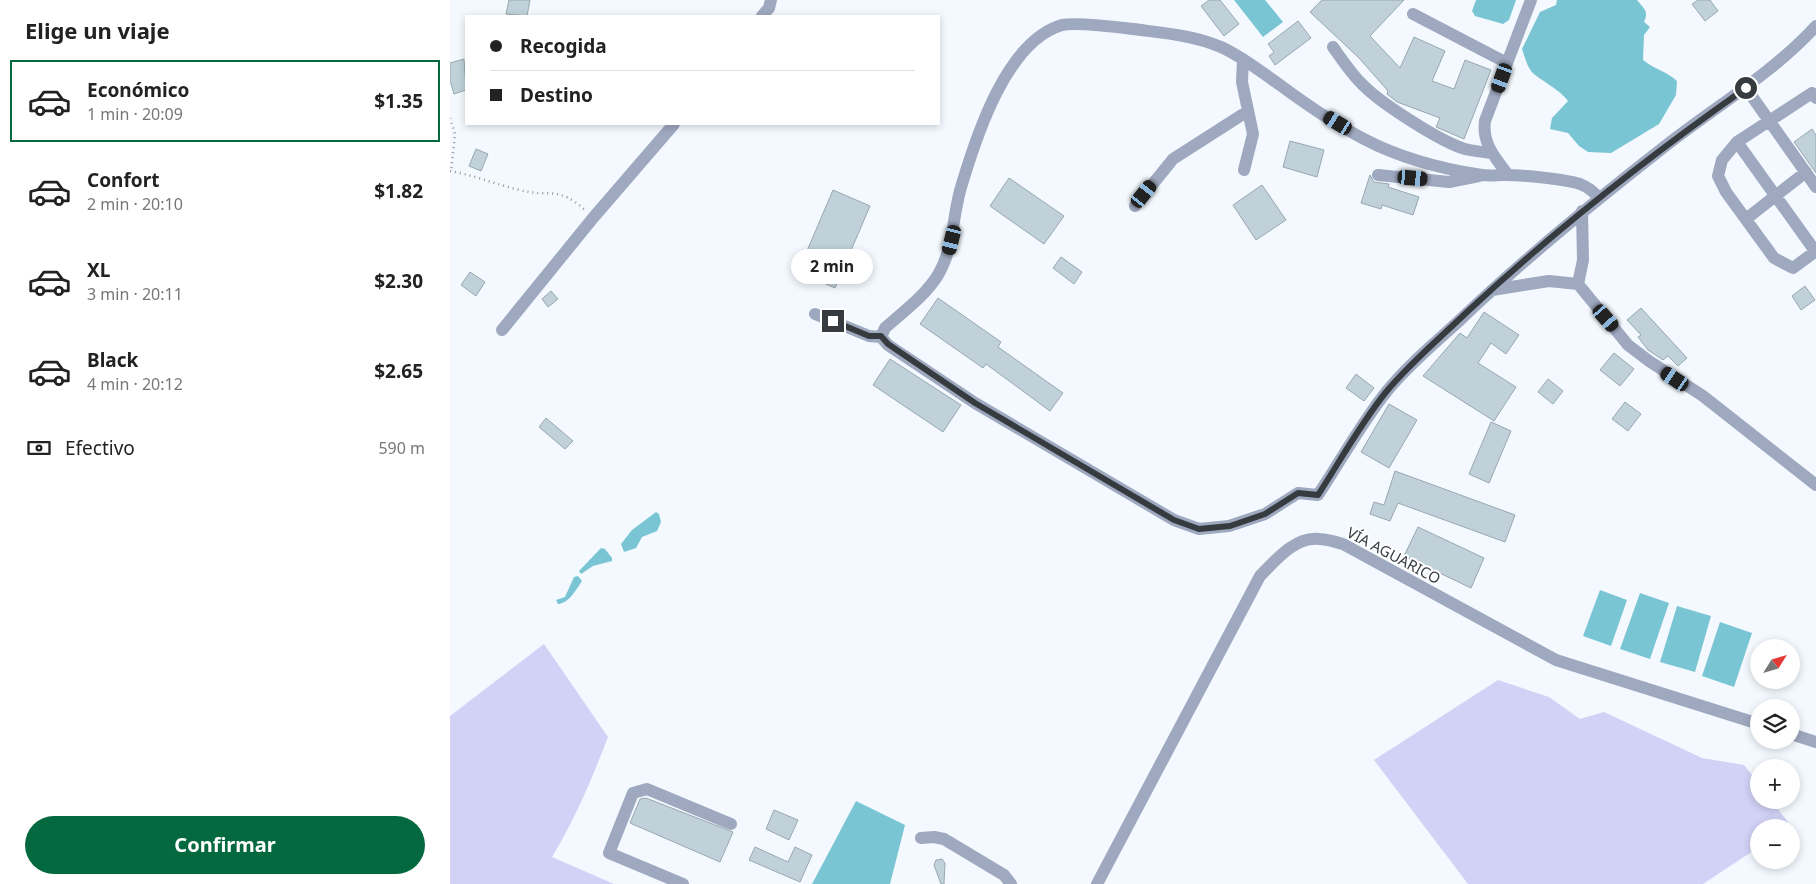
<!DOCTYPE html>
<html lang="es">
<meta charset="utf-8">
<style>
body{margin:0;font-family:"Noto Sans",sans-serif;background:#f2f2f2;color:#222;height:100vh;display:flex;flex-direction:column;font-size:19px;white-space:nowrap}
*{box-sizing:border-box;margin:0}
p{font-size:16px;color:#767676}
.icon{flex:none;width:28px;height:28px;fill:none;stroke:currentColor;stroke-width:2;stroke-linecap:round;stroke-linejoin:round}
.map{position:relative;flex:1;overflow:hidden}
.details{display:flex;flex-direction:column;background:#fff;width:450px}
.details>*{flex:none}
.guide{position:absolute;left:15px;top:15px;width:475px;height:110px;border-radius:0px;box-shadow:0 2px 8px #0003;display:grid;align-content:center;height:110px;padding:0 25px;background:#fff}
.needle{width:32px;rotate:53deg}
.controls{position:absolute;left:1300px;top:639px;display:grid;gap:10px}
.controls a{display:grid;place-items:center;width:50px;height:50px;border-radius:50%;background:#fff;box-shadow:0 2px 8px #0003;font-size:25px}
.end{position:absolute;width:22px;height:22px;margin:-11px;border:6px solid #363b40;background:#fff;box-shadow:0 0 0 2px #fff}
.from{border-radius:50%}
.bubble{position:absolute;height:35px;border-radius:18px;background:#fff;box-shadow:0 2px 8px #0003;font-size:16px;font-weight:700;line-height:35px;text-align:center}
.car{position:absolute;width:15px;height:30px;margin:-15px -8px;border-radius:6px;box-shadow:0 0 4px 1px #0007;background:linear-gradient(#222 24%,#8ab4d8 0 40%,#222 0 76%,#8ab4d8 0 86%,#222 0)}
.guide b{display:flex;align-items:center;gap:18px;height:48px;font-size:19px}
.guide b+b{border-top:1px solid #e0e0e0}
.guide i{width:12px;height:12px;background:#222}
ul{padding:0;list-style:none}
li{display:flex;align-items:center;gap:15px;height:82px;margin:0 10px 8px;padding:0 15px;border:2px solid transparent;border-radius:0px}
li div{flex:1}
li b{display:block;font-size:19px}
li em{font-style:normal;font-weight:700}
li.active{border-color:#04693e}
li>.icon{width:45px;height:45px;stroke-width:1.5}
h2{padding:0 25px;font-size:22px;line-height:60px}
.pay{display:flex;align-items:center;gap:12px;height:55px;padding:0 25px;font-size:19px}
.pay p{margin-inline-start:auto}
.cta{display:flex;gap:10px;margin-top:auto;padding:10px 25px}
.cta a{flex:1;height:58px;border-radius:30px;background:#04693e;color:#fff;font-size:20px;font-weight:700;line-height:58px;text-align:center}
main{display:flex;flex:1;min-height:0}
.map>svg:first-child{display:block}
.green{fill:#d2d2f7}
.water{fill:#7ac5d4}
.building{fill:#c0d1da;stroke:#98a8b0}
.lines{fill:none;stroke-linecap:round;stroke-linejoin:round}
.path{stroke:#91969b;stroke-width:2.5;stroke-dasharray:1 4;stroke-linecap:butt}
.minor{stroke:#9ea8bf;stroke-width:12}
.route{stroke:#363b40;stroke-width:6}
.labels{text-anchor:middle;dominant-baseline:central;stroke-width:4;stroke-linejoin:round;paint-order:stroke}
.street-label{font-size:15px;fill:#363b40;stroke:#fff}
</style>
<main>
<section class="details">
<h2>Elige un viaje</h2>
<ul>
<li class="active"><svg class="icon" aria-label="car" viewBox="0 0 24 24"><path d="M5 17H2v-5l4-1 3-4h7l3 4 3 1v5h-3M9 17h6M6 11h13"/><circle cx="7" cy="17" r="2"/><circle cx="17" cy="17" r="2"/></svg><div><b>Económico</b><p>1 min · 20:09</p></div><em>$1.35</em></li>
<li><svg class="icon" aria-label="car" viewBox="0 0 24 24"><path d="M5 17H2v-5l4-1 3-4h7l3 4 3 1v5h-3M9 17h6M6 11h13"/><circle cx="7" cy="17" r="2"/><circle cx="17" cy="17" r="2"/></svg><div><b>Confort</b><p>2 min · 20:10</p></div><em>$1.82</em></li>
<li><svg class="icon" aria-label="car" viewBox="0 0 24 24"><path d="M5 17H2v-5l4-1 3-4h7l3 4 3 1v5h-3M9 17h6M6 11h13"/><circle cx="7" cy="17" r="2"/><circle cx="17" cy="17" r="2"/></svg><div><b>XL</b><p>3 min · 20:11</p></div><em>$2.30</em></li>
<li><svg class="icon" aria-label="car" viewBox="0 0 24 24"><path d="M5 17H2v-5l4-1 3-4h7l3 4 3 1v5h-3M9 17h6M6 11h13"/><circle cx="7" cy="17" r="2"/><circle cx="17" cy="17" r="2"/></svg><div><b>Black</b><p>4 min · 20:12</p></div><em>$2.65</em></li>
</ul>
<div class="pay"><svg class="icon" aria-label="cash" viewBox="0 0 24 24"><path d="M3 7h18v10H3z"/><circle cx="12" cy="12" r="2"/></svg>Efectivo<p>590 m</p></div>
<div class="cta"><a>Confirmar</a></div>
</section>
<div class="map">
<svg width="1366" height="884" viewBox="0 0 1366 884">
<rect width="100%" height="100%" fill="#f3f9fe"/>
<!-- green -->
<path class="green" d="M 94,644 L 158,737 C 142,779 125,819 102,857 L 164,884 L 0,884 L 0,716 Z
M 1048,680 L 1099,697 L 1130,719 L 1154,712 L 1252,758 L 1294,765 L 1309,784 L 1309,800 L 1321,800 L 1338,822 L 1332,827 L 1309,828 L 1309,847 L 1253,884 L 1018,884 L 924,760 Z"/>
<!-- water -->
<path class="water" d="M 784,0 L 815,0 L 833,22 L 813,37 Z
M 1026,0 L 1066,0 L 1059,20 L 1053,24 L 1025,16 L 1022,11 Z
M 1107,0 L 1187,0 C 1194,9 1199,11 1194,22 L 1200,27 L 1194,35 L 1193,60 C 1204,69 1216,71 1227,81 L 1226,95 L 1209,124 L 1161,153 L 1138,152 L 1129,146 L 1118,133 L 1100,129 L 1102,118 L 1118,101 C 1108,88 1096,84 1084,74 C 1077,68 1075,57 1072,49 L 1090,12 L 1106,5 Z
M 206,512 L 209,514 L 211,522 L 207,531 L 192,537 L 186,548 L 174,552 L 171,544 L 182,530 Z
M 151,548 L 155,549 L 162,558 L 162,561 L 143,566 L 131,574 L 129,571 Z
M 128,576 L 132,581 C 126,590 119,603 108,604 L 106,600 L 115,597 L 124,577 Z
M 1150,590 L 1177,600 L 1161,646 L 1133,636 Z
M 1190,593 L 1219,603 L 1200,659 L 1170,649 Z
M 1227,606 L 1261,616 L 1245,672 L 1210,662 Z
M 1270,622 L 1302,633 L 1284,687 L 1252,676 Z
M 406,801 L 455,825 L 440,884 L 362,884 Z"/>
<!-- building -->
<path class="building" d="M 59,0 L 80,0 L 77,16 L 56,14 Z
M 759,0 L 770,0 L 789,24 L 774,36 L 751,6 Z
M 872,0 L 954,0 L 920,36 L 950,68 L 964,37 L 995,51 L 982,81 L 1004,89 L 1015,60 L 1041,70 L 1014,139 L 986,127 L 990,118 L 947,102 L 937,94 L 938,91 L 909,58 L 860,12 Z
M 1248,0 L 1260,0 L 1268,11 L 1255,21 L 1242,4 Z
M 848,21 L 861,38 L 825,65 L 819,56 L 824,52 L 818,44 Z
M 14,59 L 16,90 L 4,94 L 0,80 L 0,63 Z
M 1362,129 L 1366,135 L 1366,173 L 1344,142 Z
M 840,141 L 874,150 L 867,177 L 833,167 Z
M 26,149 L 38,154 L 31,171 L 19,166 Z
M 920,175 L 924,182 L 939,184 L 938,187 L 969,197 L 963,215 L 932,205 L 931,209 L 911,203 Z
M 559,178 L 614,216 L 594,244 L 540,206 Z
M 812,185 L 836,220 L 806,240 L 783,205 Z
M 383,190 L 420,206 L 385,288 L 348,272 Z
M 611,257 L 632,272 L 624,284 L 603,268 Z
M 20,272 L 35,282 L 26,296 L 11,285 Z
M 1355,286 L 1365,300 L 1351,310 L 1342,296 Z
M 101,291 L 108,299 L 98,307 L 92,299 Z
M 488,298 L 551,342 L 548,347 L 613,393 L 600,411 L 536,364 L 533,368 L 470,324 Z
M 1191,308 L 1237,358 L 1228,366 L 1218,356 L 1213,360 L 1198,350 L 1188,337 L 1191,335 L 1177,320 Z
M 1034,312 L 1069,335 L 1056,354 L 1041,343 L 1028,363 L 1066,387 L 1044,421 L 973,376 L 1010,333 L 1017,338 Z
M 1164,353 L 1184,369 L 1170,386 L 1150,370 Z
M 440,359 L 511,405 L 493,432 L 423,385 Z
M 906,374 L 924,388 L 914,401 L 896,388 Z
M 1098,379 L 1113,391 L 1103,404 L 1088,392 Z
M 1175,402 L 1191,414 L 1178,431 L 1162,419 Z
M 939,404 L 967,420 L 939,468 L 911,452 Z
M 96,418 L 123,441 L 115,449 L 89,427 Z
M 1041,422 L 1061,431 L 1039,483 L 1019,474 Z
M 945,471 L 1065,515 L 1055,542 L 948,503 L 940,521 L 920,514 L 924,502 L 934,505 Z
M 968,527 L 1034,558 L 1021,588 L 954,556 Z
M 196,798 L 283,832 L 270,862 L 180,823 L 190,799 Z
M 324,810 L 348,820 L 339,840 L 316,829 Z
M 305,847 L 338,862 L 345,847 L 362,855 L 350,882 L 299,860 Z
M 492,859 L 495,863 L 494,884 L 491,884 L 484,865 L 486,860 Z"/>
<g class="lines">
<!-- path -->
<path class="path" d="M 0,118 L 5,134 L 1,171
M 0,171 C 24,175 47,185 70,190 C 100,198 107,185 135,210"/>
<!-- minor -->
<path class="minor" d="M 963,14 L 1057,63
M 312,16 L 319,8 L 321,0
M 883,47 C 893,61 902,75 914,86 C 932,104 991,142 1015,149 C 1023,151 1032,152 1041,153
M 793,59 L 792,82 L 803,134 L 794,170
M 1296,88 L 1366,187
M 1366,98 L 1362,93 L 1287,142 L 1272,160 L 1268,176 L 1276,192 L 1324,258 L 1343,268 L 1366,251
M 1287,142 L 1365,251
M 928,175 L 999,182 L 1029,176
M 1058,175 C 1045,157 1032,144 1035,121 L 1081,0
M 1149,198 C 1144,192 1138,187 1130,184 C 1115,179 1072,175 1055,175 C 1047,175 1039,176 1032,175 C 992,169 950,158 914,139 C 885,124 857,105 830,85 C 811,72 793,57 771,47 C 743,35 713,33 683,29 C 667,27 627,22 612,25 C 557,41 527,134 512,184 C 502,214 505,246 488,275 C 475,296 453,312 435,328 L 431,337 L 438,345 L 525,403 L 724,520 L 749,529 L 779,526 L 815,514 L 848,493 L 868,495 C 890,462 912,422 937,391 C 958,365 985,343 1010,320 C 1073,260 1140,205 1209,151 C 1261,109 1320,76 1366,26
M 685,206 L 723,159 L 798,111
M 1132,211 L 1133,260 L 1128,284 L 1178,345 L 1199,361 L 1253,396 L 1366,485
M 1296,219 L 1356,172
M 1042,290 L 1099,281 L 1128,284
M 365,314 L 419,336 L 431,337
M 52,330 L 143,218 L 224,124
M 1341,734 L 1366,742
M 471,838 L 484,837 L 494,839 L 554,875 L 561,884
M 233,884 L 159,853 L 183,793 L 197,789 L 281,824
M 647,884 L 810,576 C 825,561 845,536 869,539 C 877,539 885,542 893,544 L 1106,660 L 1309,724"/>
</g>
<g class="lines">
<!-- route -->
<path class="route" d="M 383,321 L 419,336 L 431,336 L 438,344 L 525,403 L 724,520 L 749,529 L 780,526 L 815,514 L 848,493 L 868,495 C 890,461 911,423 936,392 C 960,363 990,338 1017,312 C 1105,230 1198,157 1296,88"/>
</g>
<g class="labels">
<!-- street labels -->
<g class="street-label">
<text transform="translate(944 555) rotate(28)">VÍA AGUARICO</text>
</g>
</g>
</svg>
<div class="controls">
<a><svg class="needle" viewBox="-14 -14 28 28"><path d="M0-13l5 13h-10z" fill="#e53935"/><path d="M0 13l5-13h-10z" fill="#767676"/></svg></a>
<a><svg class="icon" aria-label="layers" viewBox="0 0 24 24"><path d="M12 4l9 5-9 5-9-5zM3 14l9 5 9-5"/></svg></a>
<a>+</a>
<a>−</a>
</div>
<i class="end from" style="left:1296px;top:88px"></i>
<i class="end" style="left:383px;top:321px"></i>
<div class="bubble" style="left:341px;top:249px;width:82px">2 min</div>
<i class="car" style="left:1052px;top:78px;rotate:200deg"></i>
<i class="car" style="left:888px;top:123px;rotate:301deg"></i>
<i class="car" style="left:963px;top:178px;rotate:95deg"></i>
<i class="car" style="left:694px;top:194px;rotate:39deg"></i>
<i class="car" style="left:502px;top:240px;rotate:194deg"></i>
<i class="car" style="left:1156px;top:318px;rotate:139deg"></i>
<i class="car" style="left:1225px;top:379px;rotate:304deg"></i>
<div class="guide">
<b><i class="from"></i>Recogida</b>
<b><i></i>Destino</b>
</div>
</div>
</main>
